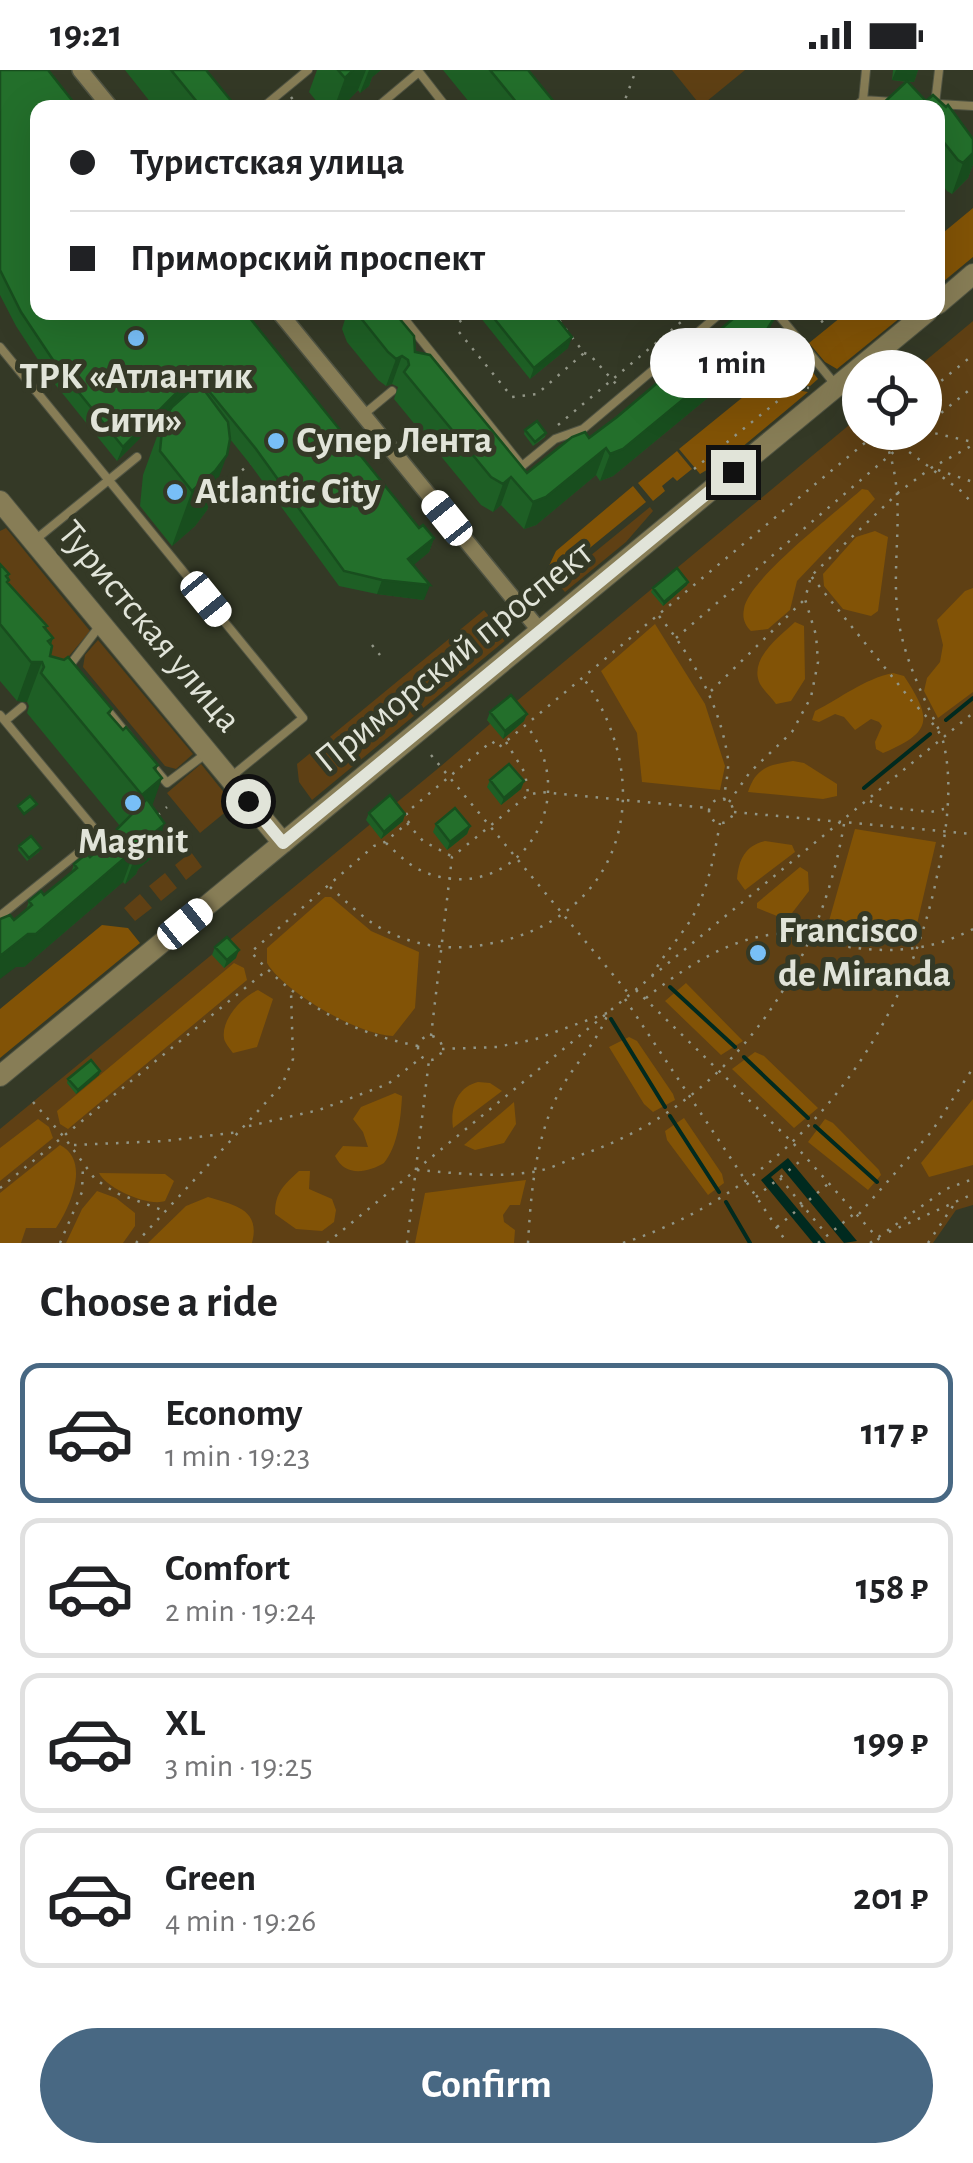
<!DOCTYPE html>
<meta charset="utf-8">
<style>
body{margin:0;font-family:"Alegreya Sans",sans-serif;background:#f6f6f6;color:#202124;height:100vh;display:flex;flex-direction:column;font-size:38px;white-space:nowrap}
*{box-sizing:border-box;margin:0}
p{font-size:32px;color:#757577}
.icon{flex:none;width:55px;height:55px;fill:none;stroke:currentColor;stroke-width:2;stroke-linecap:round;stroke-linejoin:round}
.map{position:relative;height:1173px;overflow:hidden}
.drawer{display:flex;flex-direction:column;background:#fff;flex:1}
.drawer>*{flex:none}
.guide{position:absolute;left:30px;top:30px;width:915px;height:220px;border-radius:20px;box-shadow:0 10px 40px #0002;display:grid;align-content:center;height:220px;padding:0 40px;background:#fff}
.tools{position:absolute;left:842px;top:280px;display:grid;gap:20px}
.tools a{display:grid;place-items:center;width:100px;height:100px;border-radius:50%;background:#fff;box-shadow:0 10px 40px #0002;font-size:50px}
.end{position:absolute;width:45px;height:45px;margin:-22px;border:12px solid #e1e4d9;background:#111;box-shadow:0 0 0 5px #111}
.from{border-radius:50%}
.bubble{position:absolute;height:70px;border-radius:35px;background:#fff;box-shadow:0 10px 40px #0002;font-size:32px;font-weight:600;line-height:70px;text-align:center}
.car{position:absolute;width:30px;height:60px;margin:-30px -15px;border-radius:12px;box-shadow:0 0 8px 2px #0007;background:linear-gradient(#fff 24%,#345 0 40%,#fff 0 76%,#345 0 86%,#fff 0)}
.guide b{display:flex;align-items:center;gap:35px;height:95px;font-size:38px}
.guide b+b{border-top:2px solid #e0e0e0}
.guide i{width:25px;height:25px;background:#202124}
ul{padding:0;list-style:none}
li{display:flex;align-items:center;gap:30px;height:140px;margin:0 20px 15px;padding:0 20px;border:5px solid #e0e0e0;border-radius:20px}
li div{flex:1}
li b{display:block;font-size:38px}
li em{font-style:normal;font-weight:600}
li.active{border-color:#486883}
li>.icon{width:90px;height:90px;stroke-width:1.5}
h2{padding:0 40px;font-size:45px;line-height:120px}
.button{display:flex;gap:20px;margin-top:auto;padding:20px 40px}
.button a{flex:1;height:115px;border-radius:60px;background:#486883;color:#fff;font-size:40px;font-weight:600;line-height:115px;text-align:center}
.status{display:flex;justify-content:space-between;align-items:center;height:70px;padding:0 50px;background:#fff;direction:ltr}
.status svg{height:28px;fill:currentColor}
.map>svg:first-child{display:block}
.green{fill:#5f4014}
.forest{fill:#825306}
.water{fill:#002a1f}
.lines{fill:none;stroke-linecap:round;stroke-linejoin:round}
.stream{stroke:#002a1f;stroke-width:4}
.service-casing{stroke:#505443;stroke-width:10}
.minor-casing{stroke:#505443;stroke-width:18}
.tertiary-casing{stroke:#505443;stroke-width:22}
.path{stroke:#929687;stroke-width:2.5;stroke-dasharray:2.5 8;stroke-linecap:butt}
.service{stroke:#877d56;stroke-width:8}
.minor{stroke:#877d56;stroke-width:15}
.tertiary{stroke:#877d56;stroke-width:20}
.wall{fill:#1e5f25}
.shaded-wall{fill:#184e1e}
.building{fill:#236f2b;stroke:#184e1e;stroke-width:2.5}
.route{stroke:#e1e4d9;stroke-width:12}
.poi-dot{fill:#78bff7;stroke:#343926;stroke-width:4}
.labels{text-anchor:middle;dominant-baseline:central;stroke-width:10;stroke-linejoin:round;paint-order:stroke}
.poi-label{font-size:38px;font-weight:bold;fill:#e1e4d9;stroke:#343926;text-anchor:start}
.street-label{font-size:38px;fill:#e1e4d9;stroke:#343926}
</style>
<div class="status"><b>19:21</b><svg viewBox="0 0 49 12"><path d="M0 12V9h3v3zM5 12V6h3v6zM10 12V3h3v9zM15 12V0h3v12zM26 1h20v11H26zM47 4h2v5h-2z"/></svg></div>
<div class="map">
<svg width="973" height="1173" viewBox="0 0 973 1173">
<rect width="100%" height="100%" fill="#343926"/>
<!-- green -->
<path class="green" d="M 672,0 L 745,0 L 701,36 Z
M 973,251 L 973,1135 L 956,1140 L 933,1173 L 0,1173 L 0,1059 L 441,696 L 490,654 L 487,650 L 508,632 L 512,635 L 860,346 L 860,362 L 925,362 L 925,298 L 918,297 Z
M 650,437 L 653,441 L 626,472 L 565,522 L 557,513 Z
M 6,458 L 90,561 L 59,598 L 0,527 L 0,461 Z
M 484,540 L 507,569 L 312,730 L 299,712 L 297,694 Z
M 98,570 L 193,684 L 176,699 L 165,696 L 83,597 L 85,585 Z
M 201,694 L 234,735 L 200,763 L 167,723 Z
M 191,782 L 202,797 L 186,810 L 175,795 Z
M 165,803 L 177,818 L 161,831 L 149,816 Z
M 140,824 L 152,838 L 135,851 L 124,838 Z"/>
<!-- forest -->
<path class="forest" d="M 973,138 L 973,187 L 938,216 L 938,167 Z
M 846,243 L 846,242 L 906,243 L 837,299 L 825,292 L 809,273 Z
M 798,283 L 818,309 L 810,316 L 764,310 Z
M 759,314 L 808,322 L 735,383 L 700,404 L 679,379 Z
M 677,381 L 692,399 L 677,411 L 673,407 L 662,416 L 665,421 L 653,431 L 638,413 Z
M 633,416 L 646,432 L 553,508 L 547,500 L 556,481 Z
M 862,419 L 868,420 L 875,429 L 797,511 L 790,540 L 768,559 L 751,561 C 745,555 742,548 744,539 C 747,510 838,441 862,419 Z
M 875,461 L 888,467 L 878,541 L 871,546 L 843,539 L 824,516 L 823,504 L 856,467 Z
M 973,518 L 973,622 L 938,648 L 924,621 L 927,608 L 940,592 L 943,575 L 937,550 L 965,521 Z
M 795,552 L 804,556 L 805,609 L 791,631 L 776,634 C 772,628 764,621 760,614 C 748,589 780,566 795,552 Z
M 655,554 L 705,634 L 725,696 L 720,720 L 642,712 L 637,663 L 601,601 Z
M 893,603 L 904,606 C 933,650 932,662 883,683 L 876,679 L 875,672 L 882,656 L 879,652 L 871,649 L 855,660 L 844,647 L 835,644 L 819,652 L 812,650 L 815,641 C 841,628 864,609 893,603 Z
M 793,691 L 804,693 L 837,714 L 837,726 L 823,729 L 748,722 C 756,697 769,695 793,691 Z
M 855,759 L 936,772 L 914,867 L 881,863 L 868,854 L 860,856 L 852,866 L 827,858 Z
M 765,771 L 792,775 L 795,782 L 745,820 L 737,809 C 739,789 745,776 765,771 Z
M 800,797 L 808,802 L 809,821 L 792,843 L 777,846 L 757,838 L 757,833 Z
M 325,827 L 331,827 L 371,861 L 419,882 L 415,938 L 393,966 C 359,965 285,923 267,893 L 267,878 Z
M 102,855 L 128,858 L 140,873 L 0,988 L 0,939 Z
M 234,893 L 244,898 L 247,910 L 68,1059 L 60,1054 L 57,1041 Z
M 686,913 L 743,971 L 721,985 L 665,931 Z
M 258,920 L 273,929 L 257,977 L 233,983 C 231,980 224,972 224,968 C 221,949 243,926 258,920 Z
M 629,967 L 637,971 L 673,1024 L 675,1030 L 653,1042 L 644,1034 L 609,977 Z
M 755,982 L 764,986 L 818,1038 L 794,1058 L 732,999 Z
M 478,1012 L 490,1013 L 502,1021 L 453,1058 C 450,1038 457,1017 478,1012 Z
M 395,1023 L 402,1026 C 401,1047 398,1076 384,1093 C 367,1103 345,1107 335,1086 L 343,1076 L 368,1077 L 363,1062 L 353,1049 L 361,1037 Z
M 973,1029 L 973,1095 L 929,1107 L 921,1093 Z
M 514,1032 L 516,1054 L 504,1073 L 475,1080 L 464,1075 Z
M 684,1048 L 722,1104 L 724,1113 L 708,1125 L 667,1070 L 665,1061 Z
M 38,1049 L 49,1057 L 53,1068 L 0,1111 L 0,1078 Z
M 825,1049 L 833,1053 L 879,1100 L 881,1105 L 868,1120 L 808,1072 Z
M 60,1075 C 91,1091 70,1137 56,1158 L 26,1158 L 21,1173 L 0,1173 L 0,1123 Z
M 299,1101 L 310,1101 L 309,1119 L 332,1129 L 336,1140 L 334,1152 L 322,1161 L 296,1159 L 275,1144 C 275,1122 284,1115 299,1101 Z
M 99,1103 L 165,1104 L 174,1111 L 165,1131 C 148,1137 106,1118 99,1103 Z
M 526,1110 L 520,1135 L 510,1135 L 503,1145 L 504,1152 L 515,1160 L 514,1173 L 415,1173 L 425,1123 Z
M 97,1121 L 116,1128 L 135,1143 L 135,1156 L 123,1173 L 66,1173 L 82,1139 Z
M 208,1127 C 234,1135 261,1139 252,1173 L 148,1173 L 186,1136 Z"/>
<!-- water -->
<path class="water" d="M 788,1088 L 857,1171 L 844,1173 L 782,1098 L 771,1107 L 826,1173 L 813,1173 L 761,1110 Z"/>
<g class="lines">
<!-- stream -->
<path class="stream" d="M 946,650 L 973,628
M 864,718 L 930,664
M 670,917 L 735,977
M 611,949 L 665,1037
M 744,987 L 808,1048
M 670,1046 L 719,1122
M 815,1056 L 877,1112
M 726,1132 L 750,1173"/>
<defs>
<path id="service" d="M 863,30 L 866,0
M 935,34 L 939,0
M 938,34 L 973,36
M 262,38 L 308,0
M 376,38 L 419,2 L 447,38
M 854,38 L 863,30 L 894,32
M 399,242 L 522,396 L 555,369 L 583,359 L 722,242
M 776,242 L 834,313
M 0,277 L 303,648 L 232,706
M 363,345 L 392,321
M 35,470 L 137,387
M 72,598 L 70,595 L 101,554
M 104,636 L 130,668
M 0,645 L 93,757 L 93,771 L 0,846
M 5,651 L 22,637
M 151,694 L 167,713 L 208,682"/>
<path id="minor" d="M 80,0 L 111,38
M 279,242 L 540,561"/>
<path id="tertiary" d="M 938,234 L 973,204
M 0,431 L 283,773
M 0,1006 L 927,242"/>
</defs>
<!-- service casing -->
<use href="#service" class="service-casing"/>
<!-- minor casing -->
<use href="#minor" class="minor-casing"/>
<!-- tertiary casing -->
<use href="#tertiary" class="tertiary-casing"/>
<!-- path -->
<path class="path" d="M 291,27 L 299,38
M 622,38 L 636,0
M 453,242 L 465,257
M 815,242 L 824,254
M 686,246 L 687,242
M 459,262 L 512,327 L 537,324 L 584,283 L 553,242
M 584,283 L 590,285 L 617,315
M 755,311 L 809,318
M 925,324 L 973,285
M 856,336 L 860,340
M 558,355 L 687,247
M 925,356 L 973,317
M 925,361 L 973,372
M 881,362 C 912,424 888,489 899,554 C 906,592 923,627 940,662
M 884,363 L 961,421 L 973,434
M 694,399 L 795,317
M 938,400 L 973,412
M 234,407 L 252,392
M 659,546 C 693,588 720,634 728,689 C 729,702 725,717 724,729
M 676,568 L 917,362
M 372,575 L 380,585
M 711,621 L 805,529
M 506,672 L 525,703 L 528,723
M 431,685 L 629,924
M709 741a12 12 0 1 1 24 0a12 12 0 1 1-24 0Z
M 870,731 L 884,737 L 931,742 L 944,739
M 729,732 L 750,702 L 792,662 L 811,627 L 818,592 L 816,565 L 805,529 L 811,506 L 899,422 L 931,398 L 973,375
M 734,742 L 973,764
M 158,745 L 167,737
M 407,753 L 423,771 L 451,786
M 386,773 C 397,783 408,795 422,801 C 512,840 587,733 526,655
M 330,817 C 347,832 363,849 384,860 C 417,877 453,881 488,874 C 625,849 659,716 584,609
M 652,906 C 663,884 681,867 693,846 C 709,816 714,786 720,753
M 636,920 L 793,1073 L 882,1173
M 646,928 C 682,899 729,868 777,864 C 799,862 817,871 838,875 C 886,884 929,882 973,859
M 625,929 L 787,1173
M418 978a12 12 0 1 1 24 0a12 12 0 1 1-24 0Z
M 431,966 L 452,787 L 528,725 L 541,722 L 709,738
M 418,976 C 351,963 296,933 251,882 L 374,776 L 385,772 L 411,750 L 406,743 L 492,671 L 498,678 L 878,362
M 442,979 L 497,977 L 536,969 L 607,943
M 33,1032 L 64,1067 L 95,1109 L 116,1123 L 162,1140
M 249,1056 L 319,1040 L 388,1014 L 422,987
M 74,1075 L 165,1071 L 240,1062
M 417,1100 C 455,1103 494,1108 532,1102 C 551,1100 571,1088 589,1082 C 731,1031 820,899 844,754
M 780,1108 L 827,1165
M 0,1118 L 266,901
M 756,1127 L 804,1088
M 859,1144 L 932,1061 L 973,998
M 777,1157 L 828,1114
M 889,1162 L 973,1124
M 60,1173 L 82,1122 L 83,1096
M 136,1173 L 282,1015 L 293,989 L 291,921
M 327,1173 L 973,643
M 407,1173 L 429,990
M 528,1173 C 531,1121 536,1061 563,1015 C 578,990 598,971 608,943
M 623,1173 C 788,1120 903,974 937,806 C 946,765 954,714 943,671 C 939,657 920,641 911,630 C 877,588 844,547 811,506
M 818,1173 L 855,1143
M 870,1173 L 946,1119 L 973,1109
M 928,1173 L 955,1133"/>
<!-- service -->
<use href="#service" class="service"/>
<!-- minor -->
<use href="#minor" class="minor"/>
<!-- tertiary -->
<use href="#tertiary" class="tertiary"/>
</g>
<!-- wall -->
<path class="wall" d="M 0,0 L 245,242 L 419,458 L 434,468 L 429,482 L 413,495 L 424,530 L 377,524 L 339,516 L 250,394 L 230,369 L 207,440 L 195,456 L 172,476 L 140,436 L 143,405 L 163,350 L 171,337 L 117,391 L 50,308 L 16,256 L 0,225 Z
M 125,0 L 206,0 L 237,38 L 155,38 Z
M 317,0 L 381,0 L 372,7 L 369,16 L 360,23 L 358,20 L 341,38 L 322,38 L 309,22 Z
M 443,0 L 528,0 L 559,38 L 474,38 Z
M 893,0 L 918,0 L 914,12 L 907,12 L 926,31 L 933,25 L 946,37 L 948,35 L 973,69 L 973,94 L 968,108 L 952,124 L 947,121 L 938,109 L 938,38 L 878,38 L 907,12 L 892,10 Z
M 343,242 L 394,242 L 415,282 L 527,403 L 589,368 L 763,277 L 756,288 L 613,406 L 600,411 L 596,405 L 536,455 L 524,459 L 501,435 L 493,442 L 481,435 L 394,329 L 398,317 L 392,314 L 386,316 L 378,310 L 347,272 L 342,259 L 346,246 Z
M 476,242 L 552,242 L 568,278 L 530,309 Z
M 525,360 L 546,363 L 545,367 L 533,376 L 524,364 Z
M 0,494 L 9,504 L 8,513 L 53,568 L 51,574 L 50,586 L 112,639 L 110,645 L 156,701 L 152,736 L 165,754 L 153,787 L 138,799 L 136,804 L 125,814 L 123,812 L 24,897 L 16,897 L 14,850 L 26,840 L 29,831 L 44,825 L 71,803 L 74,794 L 90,787 L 114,768 L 117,759 L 120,756 L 27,643 L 29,636 L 27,632 L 17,631 L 0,611 Z
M 687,515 L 663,536 L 651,522 L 653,518 Z
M 490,642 L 524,651 L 503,669 L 487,650 Z
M 490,710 L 524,711 L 521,719 L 501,735 L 487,717 Z
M 369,743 L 403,751 L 381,769 L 366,750 Z
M 436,754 L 470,756 L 467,764 L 447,780 L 433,762 Z
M 19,776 L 41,778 L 39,782 L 27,791 L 18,780 Z
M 215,877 L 236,888 L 224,898 L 212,885 Z
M 100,1001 L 99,1005 L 76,1024 L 67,1013 L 68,1009 Z"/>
<!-- shaded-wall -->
<path class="shaded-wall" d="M 353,0 L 366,0 L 358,20 L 341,38 L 334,38 L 345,8 Z
M 369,0 L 381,0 L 372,7 L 369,16 L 360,23 Z
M 896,0 L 918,0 L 914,12 L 892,10 Z
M 973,83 L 973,94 L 968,108 L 952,124 L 963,93 Z
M 773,250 L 763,277 L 756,288 L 613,406 L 600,411 L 610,384 Z
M 572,267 L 568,278 L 530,309 L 534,298 Z
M 402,286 L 392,314 L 386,316 L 396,289 Z
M 195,304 L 190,319 L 117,391 L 123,377 Z
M 606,378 L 596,405 L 536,455 L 524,459 L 533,432 Z
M 227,385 L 207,440 L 195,456 L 172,476 L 192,421 Z
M 511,407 L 501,435 L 493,442 L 503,414 Z
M 434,468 L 429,482 L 403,504 L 408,489 Z
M 382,510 L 430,515 L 424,530 L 377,524 Z
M 688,512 L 687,515 L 663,536 L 664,532 Z
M 47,556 L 33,592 L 53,568 L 43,595 L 42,592 L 27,632 L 17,631 L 44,557 Z
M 527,644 L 524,651 L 503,669 L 505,661 Z
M 158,695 L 149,719 L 162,708 L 148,748 L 127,764 L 142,725 L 154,698 Z
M 524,711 L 521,719 L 501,735 L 504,728 Z
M 405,744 L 403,751 L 381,769 L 384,762 Z
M 165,754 L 153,787 L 138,799 L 136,804 L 125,814 L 137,781 L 146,769 Z
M 470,756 L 467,764 L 447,780 L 450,772 Z
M 135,779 L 123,812 L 24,897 L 16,897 L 0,909 L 0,886 Z
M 239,880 L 236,888 L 224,898 L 227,890 Z
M 100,1001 L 99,1005 L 76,1024 L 78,1020 Z"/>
<!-- building -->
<path class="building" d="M 0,0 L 48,0 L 78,38 L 38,38 L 38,242 L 245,242 L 419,458 L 423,455 L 434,468 L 408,489 L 430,515 L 382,510 L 344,501 L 256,379 L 195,304 L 123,377 L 55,293 L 21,242 L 0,200 Z
M 171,0 L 206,0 L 237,38 L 202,38 Z
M 338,0 L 353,0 L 345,8 Z
M 490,0 L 528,0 L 559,38 L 521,38 Z
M 907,11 L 926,31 L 933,25 L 946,37 L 948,35 L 973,69 L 973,83 L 963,93 L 958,90 L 938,65 L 938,38 L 879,37 Z
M 356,242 L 394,242 L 414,266 L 415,282 L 430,285 L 527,403 L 572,367 L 585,362 L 589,368 L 617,347 L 741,242 L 768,242 L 773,250 L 766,261 L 623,379 L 610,384 L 606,378 L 546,427 L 533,432 L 511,407 L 503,414 L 491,407 L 404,302 L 409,295 L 408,290 L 402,286 L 396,289 L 388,282 Z
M 489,242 L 552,242 L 572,267 L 534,298 Z
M 199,313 L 228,352 L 230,369 L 227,385 L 215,401 L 192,421 L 160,381 L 163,350 L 172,337 Z
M 537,351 L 546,363 L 535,372 L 525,360 Z
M 0,494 L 9,504 L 6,506 L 9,510 L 7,512 L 47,556 L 44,557 L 53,568 L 48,571 L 52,576 L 50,586 L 64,590 L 68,587 L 112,639 L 108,643 L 123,660 L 126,657 L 158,695 L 154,698 L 162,708 L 142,725 L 41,603 L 44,597 L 42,592 L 31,592 L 0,554 Z
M 677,498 L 688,512 L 664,532 L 653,518 Z
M 511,625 L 527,644 L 505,661 L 490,642 Z
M 509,694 L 524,711 L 504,728 L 490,710 Z
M 390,725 L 405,744 L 384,762 L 369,743 Z
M 30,726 L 37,734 L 24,744 L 18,736 Z
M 147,729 L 165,754 L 146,769 L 148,771 L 137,781 L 135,779 L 36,864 L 28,864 L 0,886 L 0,849 L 10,845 L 14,850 L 32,835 L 29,831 L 41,821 L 44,825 L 77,798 L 74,794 L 80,789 L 87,784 L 90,787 L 120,762 L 117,759 Z
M 455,738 L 470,756 L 450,772 L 436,754 Z
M 31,766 L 41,778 L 29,788 L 19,776 Z
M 227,867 L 239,880 L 227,890 L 215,877 Z
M 91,990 L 100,1001 L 78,1020 L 68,1009 Z"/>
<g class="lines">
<!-- route -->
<path class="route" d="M 248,731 L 283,773 L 733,402"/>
</g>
<!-- markers -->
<g class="poi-dot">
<circle cx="136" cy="268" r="10"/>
<circle cx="276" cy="371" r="10"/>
<circle cx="175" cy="422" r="10"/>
<circle cx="133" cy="733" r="10"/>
<circle cx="758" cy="883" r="10"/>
</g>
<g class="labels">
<!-- poi labels -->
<g class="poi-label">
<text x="136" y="307" text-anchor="middle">ТРК «Атлантик<tspan x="136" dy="44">Сити»</tspan></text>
<text x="296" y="371">Супер Лента</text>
<text x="195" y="422">Atlantic City</text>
<text x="133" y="772" text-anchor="middle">Magnit</text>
<text x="778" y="861">Francisco<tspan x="778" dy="44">de Miranda</tspan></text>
</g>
<!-- street labels -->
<g class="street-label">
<text transform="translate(149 557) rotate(50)">Туристская улица</text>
<text transform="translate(454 587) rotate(-39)">Приморский проспект</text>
</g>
</g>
</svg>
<div class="tools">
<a><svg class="icon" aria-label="locate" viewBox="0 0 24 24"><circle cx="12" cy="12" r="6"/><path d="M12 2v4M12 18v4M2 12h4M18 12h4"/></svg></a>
</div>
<i class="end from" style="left:248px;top:731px"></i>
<i class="end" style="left:733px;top:402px"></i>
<div class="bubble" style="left:650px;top:258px;width:165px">1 min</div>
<i class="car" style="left:447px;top:448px;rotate:321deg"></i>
<i class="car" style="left:206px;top:529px;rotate:141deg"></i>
<i class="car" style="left:185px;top:854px;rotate:51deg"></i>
<div class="guide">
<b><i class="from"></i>Туристская улица</b>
<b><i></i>Приморский проспект</b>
</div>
</div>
<section class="drawer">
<h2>Choose a ride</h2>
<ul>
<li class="active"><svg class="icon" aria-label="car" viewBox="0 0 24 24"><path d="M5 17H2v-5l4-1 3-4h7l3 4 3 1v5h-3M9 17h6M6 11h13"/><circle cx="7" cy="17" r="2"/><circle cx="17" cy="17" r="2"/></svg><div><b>Economy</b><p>1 min · 19:23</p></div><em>117 ₽</em></li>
<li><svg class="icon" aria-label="car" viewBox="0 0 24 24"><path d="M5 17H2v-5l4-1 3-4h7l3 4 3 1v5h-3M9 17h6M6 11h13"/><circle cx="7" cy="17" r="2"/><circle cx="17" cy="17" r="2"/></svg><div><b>Comfort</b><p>2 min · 19:24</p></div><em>158 ₽</em></li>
<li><svg class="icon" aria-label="car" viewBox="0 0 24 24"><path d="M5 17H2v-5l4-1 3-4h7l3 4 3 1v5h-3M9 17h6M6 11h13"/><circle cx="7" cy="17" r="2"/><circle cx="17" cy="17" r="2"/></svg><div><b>XL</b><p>3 min · 19:25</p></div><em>199 ₽</em></li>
<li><svg class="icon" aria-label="car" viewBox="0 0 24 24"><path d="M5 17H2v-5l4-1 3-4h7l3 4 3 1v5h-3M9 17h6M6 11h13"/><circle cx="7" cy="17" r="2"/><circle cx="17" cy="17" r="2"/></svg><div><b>Green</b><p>4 min · 19:26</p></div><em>201 ₽</em></li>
</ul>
<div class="button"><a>Confirm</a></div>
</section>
